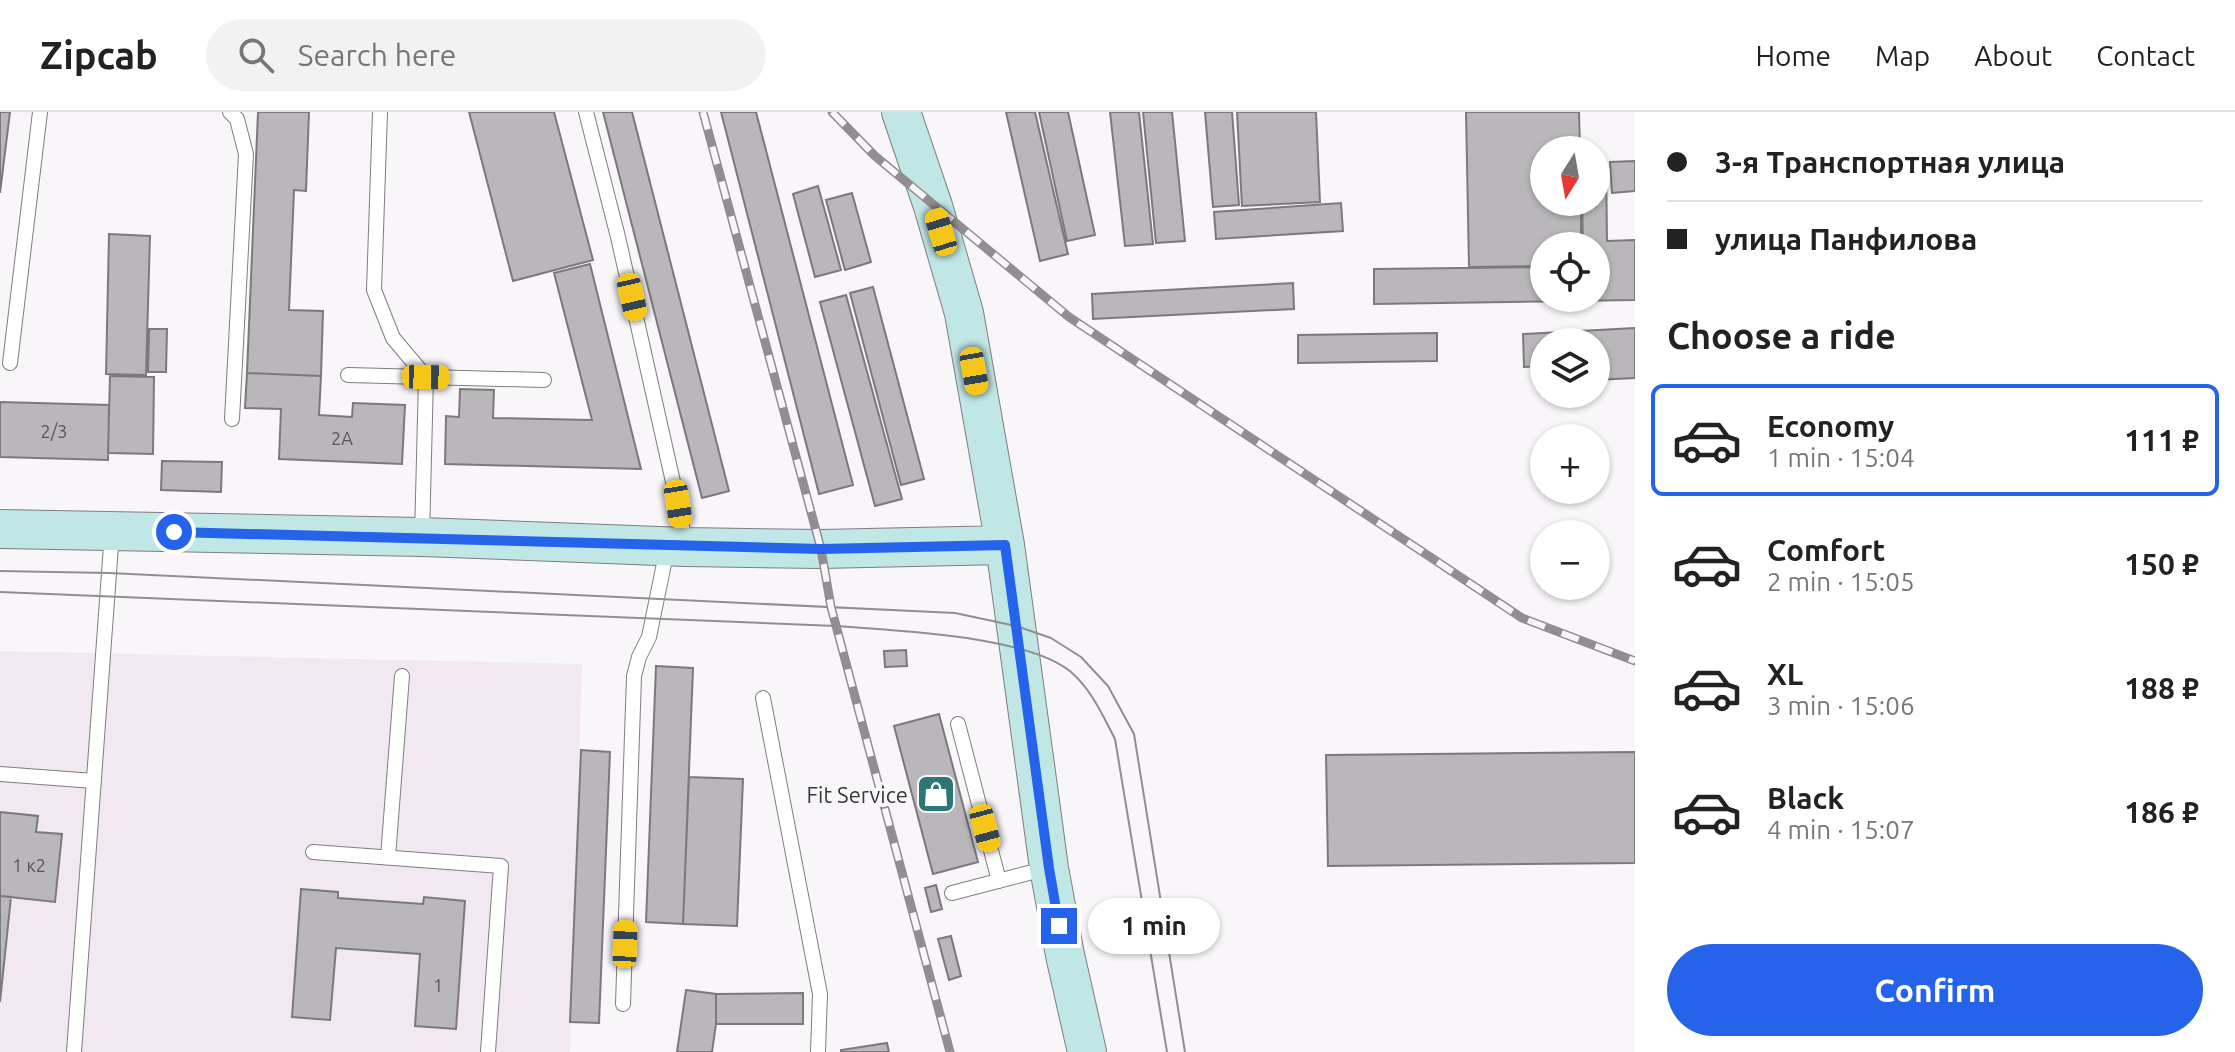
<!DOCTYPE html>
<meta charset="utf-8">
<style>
body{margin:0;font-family:Ubuntu,sans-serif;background:#f2f2f2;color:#222;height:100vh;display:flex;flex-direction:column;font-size:30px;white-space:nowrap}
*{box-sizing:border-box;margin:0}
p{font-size:26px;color:#767676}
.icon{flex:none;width:44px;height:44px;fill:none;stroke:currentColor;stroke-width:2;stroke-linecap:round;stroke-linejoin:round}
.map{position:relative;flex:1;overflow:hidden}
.drawer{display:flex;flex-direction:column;background:#fff;width:600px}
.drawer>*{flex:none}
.guide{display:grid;align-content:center;height:176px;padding:0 32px;background:#fff}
.needle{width:52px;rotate:191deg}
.buttons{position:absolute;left:1530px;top:24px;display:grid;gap:16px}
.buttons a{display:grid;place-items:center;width:80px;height:80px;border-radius:50%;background:#fff;box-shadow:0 2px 6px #0004;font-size:40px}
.end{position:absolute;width:36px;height:36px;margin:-18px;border:10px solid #2563eb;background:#fff;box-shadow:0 0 0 4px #fff}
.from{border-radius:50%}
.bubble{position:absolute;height:56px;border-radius:28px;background:#fff;box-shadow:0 2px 6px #0004;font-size:26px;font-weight:600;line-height:56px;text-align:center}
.car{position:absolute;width:24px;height:48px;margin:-24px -12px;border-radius:10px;box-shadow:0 0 6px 2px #0007;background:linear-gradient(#f5c518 24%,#345 0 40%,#f5c518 0 76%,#345 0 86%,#f5c518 0)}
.guide b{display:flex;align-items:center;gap:28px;height:76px;font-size:30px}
.guide b+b{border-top:2px solid #e0e0e0}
.guide i{width:20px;height:20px;background:#222}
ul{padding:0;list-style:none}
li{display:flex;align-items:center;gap:24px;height:112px;margin:0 16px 12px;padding:0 16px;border:4px solid transparent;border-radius:12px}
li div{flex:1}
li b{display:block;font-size:30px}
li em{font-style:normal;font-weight:600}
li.on{border-color:#2563eb}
li>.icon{width:72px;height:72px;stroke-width:1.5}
h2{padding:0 32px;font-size:36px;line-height:96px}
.action{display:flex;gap:16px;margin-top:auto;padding:16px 32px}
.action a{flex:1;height:92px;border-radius:48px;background:#2563eb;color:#fff;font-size:32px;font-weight:600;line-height:92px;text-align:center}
header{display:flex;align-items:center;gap:48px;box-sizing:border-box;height:112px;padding:0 40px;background:#fff;border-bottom:2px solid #e0e0e0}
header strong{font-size:38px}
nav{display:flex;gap:44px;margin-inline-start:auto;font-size:28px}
.search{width:560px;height:72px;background:#f2f2f2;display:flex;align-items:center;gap:20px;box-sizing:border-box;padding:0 28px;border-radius:44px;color:#767676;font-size:30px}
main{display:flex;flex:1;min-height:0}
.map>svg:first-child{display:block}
.built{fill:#f1e8f2}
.building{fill:#b9b7ba;stroke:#7c797c;stroke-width:2}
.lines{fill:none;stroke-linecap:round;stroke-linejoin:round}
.service-casing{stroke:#7f7d7f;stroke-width:16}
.secondary-casing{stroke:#7f7d7f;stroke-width:40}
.service{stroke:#fff;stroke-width:14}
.secondary{stroke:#c0e6e6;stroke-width:38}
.tram{stroke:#908e90;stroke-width:2}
.rail-casing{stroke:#908e90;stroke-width:9}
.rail{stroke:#f9f6fa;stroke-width:6;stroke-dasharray:18;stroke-linecap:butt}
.route{stroke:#2563eb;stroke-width:10}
.labels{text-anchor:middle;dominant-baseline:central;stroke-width:8;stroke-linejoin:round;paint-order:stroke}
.number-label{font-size:18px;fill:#585658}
.poi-label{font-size:22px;fill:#373637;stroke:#f9f6fa;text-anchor:end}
</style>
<header>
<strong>Zipcab</strong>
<div class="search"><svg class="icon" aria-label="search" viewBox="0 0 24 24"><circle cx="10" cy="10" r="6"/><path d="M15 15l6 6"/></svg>Search here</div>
<nav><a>Home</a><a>Map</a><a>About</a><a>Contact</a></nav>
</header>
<main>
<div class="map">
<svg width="1635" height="940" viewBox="0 0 1635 940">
<rect width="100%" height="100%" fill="#f9f6fa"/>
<!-- built -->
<path class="built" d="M 0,539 L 582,552 L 570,940 L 0,940 Z"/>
<!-- building -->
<path class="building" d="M 0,0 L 10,0 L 0,81 Z
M 258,0 L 309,0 L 306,79 L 294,78 L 289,198 L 323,199 L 321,264 L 247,261 Z
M 469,0 L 554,0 L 593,148 L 513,169 Z
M 603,0 L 632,0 L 729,379 L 702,386 Z
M 721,0 L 756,0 L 853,373 L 819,382 Z
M 1006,0 L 1035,0 L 1068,142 L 1040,149 Z
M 1039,0 L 1068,0 L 1095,123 L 1067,129 Z
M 1110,0 L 1139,0 L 1153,132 L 1125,134 Z
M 1143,0 L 1172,0 L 1185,129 L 1156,131 Z
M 1205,0 L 1232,0 L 1239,93 L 1213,95 Z
M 1237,0 L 1316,0 L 1320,90 L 1242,94 Z
M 1466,0 L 1579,0 L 1580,38 L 1544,38 L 1544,90 L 1581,90 L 1581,134 L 1544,134 L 1544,154 L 1469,155 Z
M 1606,49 L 1607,129 L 1635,128 L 1635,188 L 1374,192 L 1374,157 L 1544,155 L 1544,186 L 1596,186 L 1596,134 L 1583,134 L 1582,90 L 1596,90 L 1596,50 Z
M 1635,49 L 1635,79 L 1612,81 L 1610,50 Z
M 818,74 L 841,158 L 815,165 L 793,82 Z
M 852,81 L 871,150 L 845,158 L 826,88 Z
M 1341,91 L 1343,119 L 1216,127 L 1214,100 Z
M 109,122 L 150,124 L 146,263 L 106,262 Z
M 590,152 L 641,357 L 445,352 L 446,304 L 459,305 L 460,277 L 494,278 L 493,306 L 592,308 L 554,161 Z
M 1293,171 L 1294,197 L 1093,207 L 1092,182 Z
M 873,175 L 924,367 L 901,373 L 850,181 Z
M 846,183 L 902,387 L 875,394 L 820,190 Z
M 1635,216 L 1635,266 L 1596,268 L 1596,230 L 1544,230 L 1544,254 L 1524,255 L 1523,222 Z
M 149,217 L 167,217 L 166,260 L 148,260 Z
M 1437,221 L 1437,249 L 1298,251 L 1298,223 Z
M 247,261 L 321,264 L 319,303 L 352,305 L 353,291 L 405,293 L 402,352 L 279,347 L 281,297 L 245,296 Z
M 110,264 L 154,265 L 153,342 L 108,341 Z
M 0,290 L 109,293 L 108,348 L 0,345 Z
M 162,349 L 222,350 L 221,380 L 161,378 Z
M 906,538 L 907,554 L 885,555 L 884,539 Z
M 656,554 L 693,556 L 683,812 L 646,810 Z
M 939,602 L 978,750 L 933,762 L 894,614 Z
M 581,638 L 610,640 L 599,911 L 570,910 Z
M 1635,640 L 1635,751 L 1328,754 L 1326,643 Z
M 689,665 L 743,667 L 737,814 L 683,812 Z
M 0,700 L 38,704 L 36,720 L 62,722 L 55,790 L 0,784 Z
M 936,773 L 942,797 L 931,800 L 925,776 Z
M 301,777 L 338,780 L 338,786 L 423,792 L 424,785 L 465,789 L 456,917 L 415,914 L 420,842 L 336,836 L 330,908 L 292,905 Z
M 0,784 L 11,785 L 0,890 Z
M 951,824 L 961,864 L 949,868 L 938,827 Z
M 686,878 L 716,882 L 716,912 L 712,940 L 677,940 Z
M 803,881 L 803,912 L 716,912 L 716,882 Z
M 887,931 L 889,940 L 841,940 L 841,938 Z"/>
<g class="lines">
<defs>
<path id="service" d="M 230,0 L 237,7 L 246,42 L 232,307
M 380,0 L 374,178 L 393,226 L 426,265 L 422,425
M 586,0 L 618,125 L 678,392 L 685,432
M 10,251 L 40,0
M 348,263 L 544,268
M 763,586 L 820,882 L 818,940
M 958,612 L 999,769
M 0,662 L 94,669
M 313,740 L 501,754 L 488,940
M 388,745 L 402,564
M 952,781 L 1048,756
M 623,892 L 634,564 L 639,545 L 649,525 L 667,437
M 74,940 L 112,420"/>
<path id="secondary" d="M 901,0 L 933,94 L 964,201 L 1005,433 L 1049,756 L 1065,843 L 1087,940
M 0,417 L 422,425 L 685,435 L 821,437 L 1005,433"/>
</defs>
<!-- service casing -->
<use href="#service" class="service-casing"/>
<!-- secondary casing -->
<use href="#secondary" class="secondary-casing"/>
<!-- service -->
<use href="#service" class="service"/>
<!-- secondary -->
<use href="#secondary" class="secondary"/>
<!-- tram -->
<path class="tram" d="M 0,459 L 109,461 L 955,501 L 1016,514 L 1051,526 L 1081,545 L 1108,574 L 1134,622 L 1185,940
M 0,480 L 836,514 C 896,519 1026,523 1071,560 C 1091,577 1103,604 1115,627 L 1167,940"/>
<defs>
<path id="rail" d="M 703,0 L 821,437 L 831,495 L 950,940
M 832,0 L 875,44 L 1069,205 L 1522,506 L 1635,549"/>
</defs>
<!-- rail casing -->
<use href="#rail" class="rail-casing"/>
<!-- rail -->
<use href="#rail" class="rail"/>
</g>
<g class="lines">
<!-- route -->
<path class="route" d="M 174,420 L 821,437 L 1005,433 L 1049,756 L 1059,814"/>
</g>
<!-- icons -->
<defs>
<symbol id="shop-square" viewBox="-11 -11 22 22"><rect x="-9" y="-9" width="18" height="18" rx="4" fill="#2c7675" stroke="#f9f6fa"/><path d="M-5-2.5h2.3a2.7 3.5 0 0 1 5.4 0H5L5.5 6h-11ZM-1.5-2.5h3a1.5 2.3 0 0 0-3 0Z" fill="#fff"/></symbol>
</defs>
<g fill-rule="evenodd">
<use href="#shop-square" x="914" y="660" width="44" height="44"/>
</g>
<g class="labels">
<!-- number labels -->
<g class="number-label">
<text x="54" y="319">2/3</text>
<text x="342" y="326">2А</text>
<text x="29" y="753">1 к2</text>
<text x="438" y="873">1</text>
</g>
<!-- poi labels -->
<g class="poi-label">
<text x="908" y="682">Fit Service</text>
</g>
</g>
</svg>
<div class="buttons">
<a><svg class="needle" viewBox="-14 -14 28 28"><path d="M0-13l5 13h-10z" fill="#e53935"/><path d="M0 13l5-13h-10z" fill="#767676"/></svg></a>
<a><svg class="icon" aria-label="locate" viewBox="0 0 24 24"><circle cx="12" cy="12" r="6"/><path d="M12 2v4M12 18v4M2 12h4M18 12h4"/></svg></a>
<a><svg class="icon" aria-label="layers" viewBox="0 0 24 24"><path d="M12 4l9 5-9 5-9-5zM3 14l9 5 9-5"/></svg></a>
<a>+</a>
<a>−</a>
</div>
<i class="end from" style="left:174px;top:420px"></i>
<i class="end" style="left:1059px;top:814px"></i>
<div class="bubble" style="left:1088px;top:786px;width:132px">1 min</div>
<i class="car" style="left:941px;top:120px;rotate:343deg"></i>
<i class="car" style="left:632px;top:185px;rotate:167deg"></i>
<i class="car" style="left:974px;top:259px;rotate:170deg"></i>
<i class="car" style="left:426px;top:265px;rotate:91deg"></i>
<i class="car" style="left:678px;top:392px;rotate:171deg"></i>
<i class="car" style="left:985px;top:716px;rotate:165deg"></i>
<i class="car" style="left:625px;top:832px;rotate:2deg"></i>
</div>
<section class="drawer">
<div class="guide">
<b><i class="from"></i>3-я Транспортная улица</b>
<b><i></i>улица Панфилова</b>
</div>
<h2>Choose a ride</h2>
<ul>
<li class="on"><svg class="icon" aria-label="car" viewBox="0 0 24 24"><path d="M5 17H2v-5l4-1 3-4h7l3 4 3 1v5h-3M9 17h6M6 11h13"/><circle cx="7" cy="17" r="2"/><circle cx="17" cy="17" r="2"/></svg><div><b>Economy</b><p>1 min · 15:04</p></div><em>111 ₽</em></li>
<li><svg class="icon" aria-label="car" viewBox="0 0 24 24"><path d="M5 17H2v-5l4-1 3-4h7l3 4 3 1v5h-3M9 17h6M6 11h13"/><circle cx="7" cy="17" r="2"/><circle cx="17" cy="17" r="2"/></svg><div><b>Comfort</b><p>2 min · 15:05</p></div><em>150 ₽</em></li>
<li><svg class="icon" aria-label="car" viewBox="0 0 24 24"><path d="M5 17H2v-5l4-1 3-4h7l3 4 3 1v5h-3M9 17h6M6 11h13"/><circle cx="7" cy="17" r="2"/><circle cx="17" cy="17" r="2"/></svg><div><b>XL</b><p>3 min · 15:06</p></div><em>188 ₽</em></li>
<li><svg class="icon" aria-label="car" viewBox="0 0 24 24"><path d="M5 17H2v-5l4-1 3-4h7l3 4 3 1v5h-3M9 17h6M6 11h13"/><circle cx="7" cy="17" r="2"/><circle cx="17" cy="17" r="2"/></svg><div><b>Black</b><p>4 min · 15:07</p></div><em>186 ₽</em></li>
</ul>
<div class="action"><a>Confirm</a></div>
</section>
</main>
